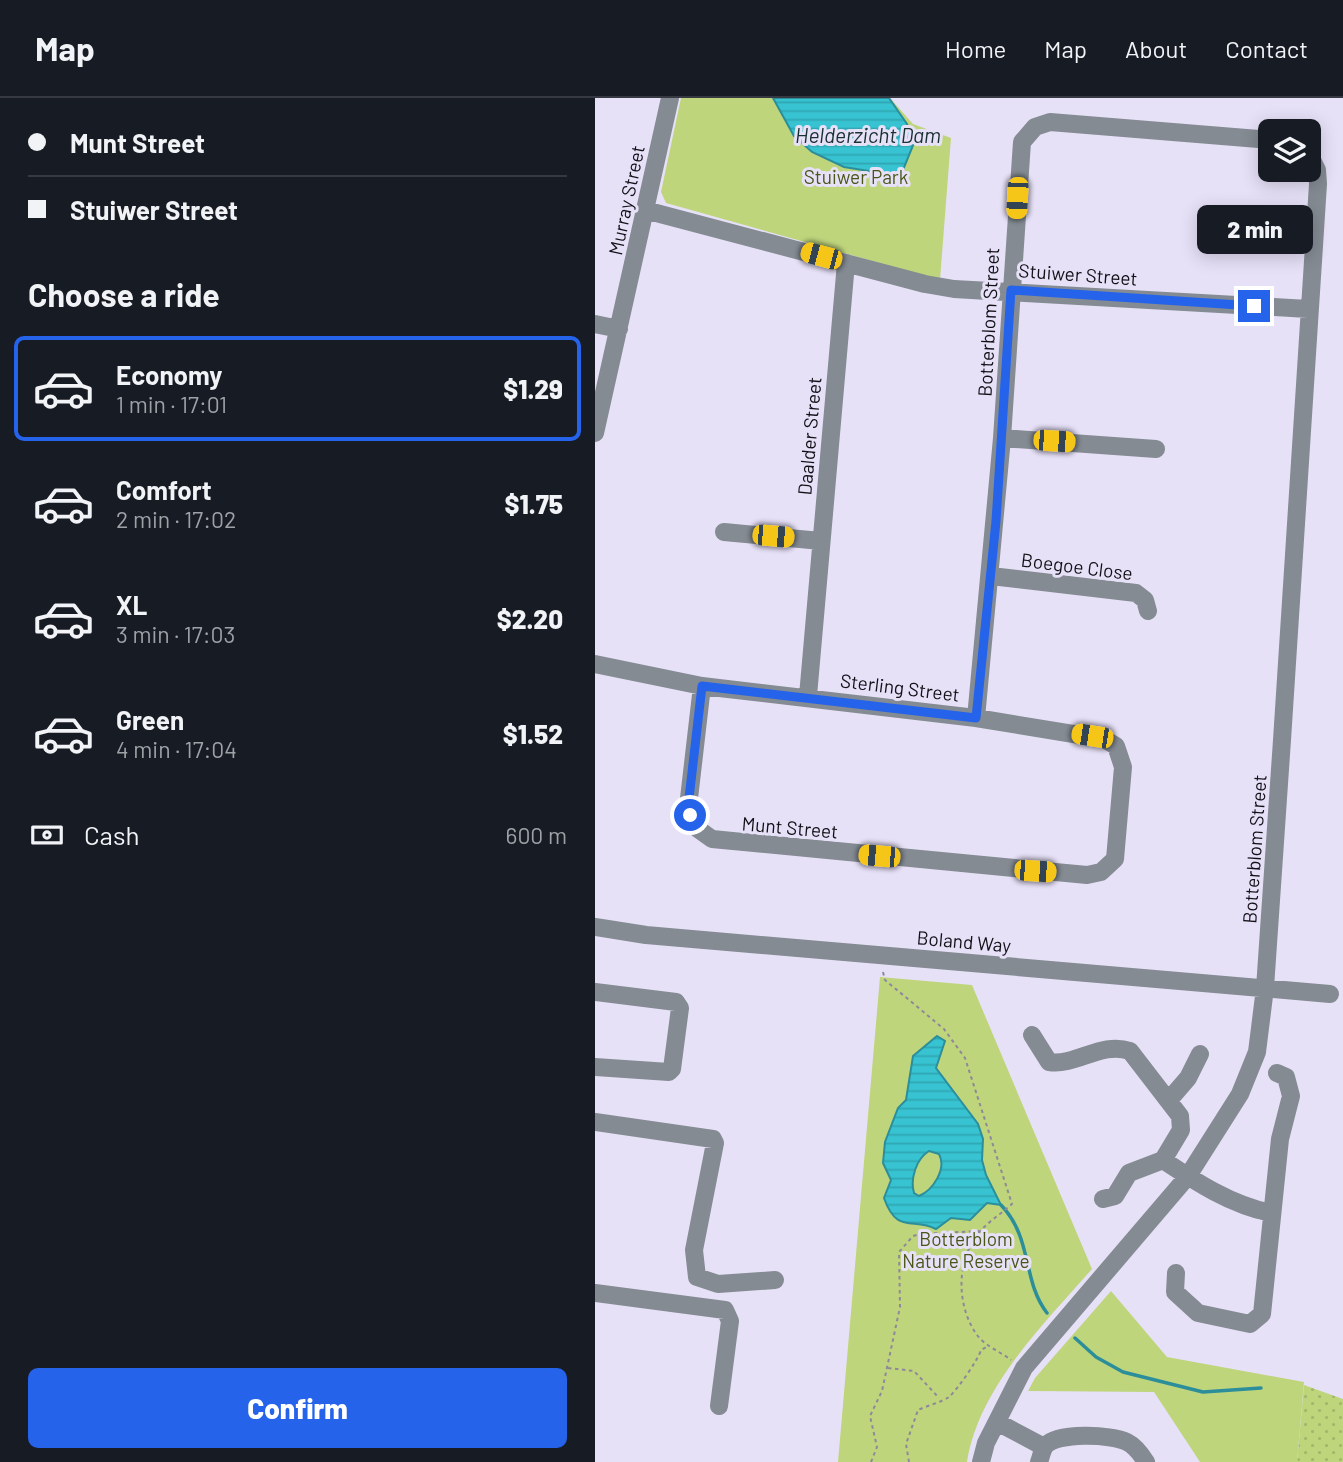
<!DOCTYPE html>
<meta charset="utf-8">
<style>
body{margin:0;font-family:Barlow,sans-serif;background:#242831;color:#f1f3f6;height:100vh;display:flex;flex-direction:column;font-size:26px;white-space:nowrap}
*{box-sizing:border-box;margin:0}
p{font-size:23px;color:#9ea1a6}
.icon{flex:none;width:38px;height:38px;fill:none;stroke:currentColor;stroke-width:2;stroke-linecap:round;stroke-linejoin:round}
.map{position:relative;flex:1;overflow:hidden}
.side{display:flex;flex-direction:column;background:#171b24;width:595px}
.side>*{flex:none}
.guide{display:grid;align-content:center;height:154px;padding:0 28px;background:#171b24}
.controls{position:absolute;left:663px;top:21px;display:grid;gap:14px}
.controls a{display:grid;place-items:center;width:63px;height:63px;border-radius:10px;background:#171b24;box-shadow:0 4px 18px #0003;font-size:35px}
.end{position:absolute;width:32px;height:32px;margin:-16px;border:9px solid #2563eb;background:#fff;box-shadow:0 0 0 4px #fff}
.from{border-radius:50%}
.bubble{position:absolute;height:49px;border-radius:10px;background:#171b24;box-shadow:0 4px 18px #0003;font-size:23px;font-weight:800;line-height:49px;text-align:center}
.car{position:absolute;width:21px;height:42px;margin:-21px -10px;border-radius:9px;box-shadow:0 0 5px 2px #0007;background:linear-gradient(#f5c518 24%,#345 0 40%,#f5c518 0 76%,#345 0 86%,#f5c518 0)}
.guide b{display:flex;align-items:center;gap:24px;height:66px;font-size:26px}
.guide b+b{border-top:2px solid #363941}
.guide i{width:18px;height:18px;background:#f1f3f6}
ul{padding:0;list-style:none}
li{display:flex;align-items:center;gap:21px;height:105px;margin:0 14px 10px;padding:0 14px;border:4px solid transparent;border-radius:10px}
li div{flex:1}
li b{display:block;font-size:26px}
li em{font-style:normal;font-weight:800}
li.active{border-color:#2563eb}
li>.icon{width:63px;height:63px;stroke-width:1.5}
h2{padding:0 28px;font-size:32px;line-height:84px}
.pay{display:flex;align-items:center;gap:18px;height:77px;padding:0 28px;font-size:26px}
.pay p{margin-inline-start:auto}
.cta{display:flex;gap:14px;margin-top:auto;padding:14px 28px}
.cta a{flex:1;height:80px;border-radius:10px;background:#2563eb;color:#fff;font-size:28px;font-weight:800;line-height:80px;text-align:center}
header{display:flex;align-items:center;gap:42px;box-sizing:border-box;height:98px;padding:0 35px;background:#171b24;border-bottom:2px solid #363941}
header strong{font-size:33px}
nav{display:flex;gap:38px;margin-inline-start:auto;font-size:24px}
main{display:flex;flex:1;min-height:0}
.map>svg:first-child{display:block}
.grass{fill:url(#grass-dots)}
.green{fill:#bfd57c}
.water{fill:url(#water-rules);stroke:#2c8e9a;stroke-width:2;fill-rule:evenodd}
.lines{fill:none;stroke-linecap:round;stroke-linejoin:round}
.stream{stroke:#2c8e9a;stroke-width:3.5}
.path{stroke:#8e899a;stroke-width:2;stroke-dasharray:3.5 3.5;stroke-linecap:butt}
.minor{stroke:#848b93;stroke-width:18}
.route{stroke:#2563eb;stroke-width:9}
.labels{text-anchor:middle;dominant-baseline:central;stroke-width:6;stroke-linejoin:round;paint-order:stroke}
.park-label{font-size:19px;fill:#495617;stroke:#e7e1f8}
.street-label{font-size:19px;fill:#131118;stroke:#e7e1f8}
.water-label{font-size:21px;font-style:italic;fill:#193032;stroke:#e7e1f8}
</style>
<header>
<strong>Map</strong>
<nav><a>Home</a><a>Map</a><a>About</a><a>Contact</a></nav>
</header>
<main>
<section class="side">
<div class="guide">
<b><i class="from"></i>Munt Street</b>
<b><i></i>Stuiwer Street</b>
</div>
<h2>Choose a ride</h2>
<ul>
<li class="active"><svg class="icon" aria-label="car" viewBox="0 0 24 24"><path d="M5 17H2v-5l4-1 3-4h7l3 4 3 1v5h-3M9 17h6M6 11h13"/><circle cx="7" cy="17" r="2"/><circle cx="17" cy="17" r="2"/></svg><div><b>Economy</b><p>1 min · 17:01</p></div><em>$1.29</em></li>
<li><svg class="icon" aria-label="car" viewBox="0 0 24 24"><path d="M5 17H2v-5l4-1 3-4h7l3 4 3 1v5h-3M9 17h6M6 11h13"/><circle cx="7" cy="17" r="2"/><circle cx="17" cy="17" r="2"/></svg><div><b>Comfort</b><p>2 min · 17:02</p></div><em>$1.75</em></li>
<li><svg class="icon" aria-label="car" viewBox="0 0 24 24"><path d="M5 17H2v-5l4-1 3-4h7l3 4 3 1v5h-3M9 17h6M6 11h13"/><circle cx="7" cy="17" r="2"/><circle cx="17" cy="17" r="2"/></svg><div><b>XL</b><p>3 min · 17:03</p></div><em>$2.20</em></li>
<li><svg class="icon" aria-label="car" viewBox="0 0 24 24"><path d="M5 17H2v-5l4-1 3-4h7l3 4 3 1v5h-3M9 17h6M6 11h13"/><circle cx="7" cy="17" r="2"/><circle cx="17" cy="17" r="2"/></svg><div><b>Green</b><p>4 min · 17:04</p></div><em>$1.52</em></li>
</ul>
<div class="pay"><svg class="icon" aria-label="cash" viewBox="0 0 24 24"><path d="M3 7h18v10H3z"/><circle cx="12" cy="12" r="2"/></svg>Cash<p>600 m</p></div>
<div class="cta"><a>Confirm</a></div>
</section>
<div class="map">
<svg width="748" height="1364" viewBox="0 0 748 1364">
<defs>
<pattern id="grass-dots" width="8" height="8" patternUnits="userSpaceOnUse" patternTransform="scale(1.75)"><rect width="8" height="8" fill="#bfd57c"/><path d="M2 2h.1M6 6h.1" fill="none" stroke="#a3b66a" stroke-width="1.8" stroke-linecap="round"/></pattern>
<pattern id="water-rules" width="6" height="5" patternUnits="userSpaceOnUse" patternTransform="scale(1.75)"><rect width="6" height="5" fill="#37c3d1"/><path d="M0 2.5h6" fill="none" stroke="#30a6b3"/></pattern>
</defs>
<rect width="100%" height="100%" fill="#e7e1f8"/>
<!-- grass -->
<path class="grass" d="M 709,1287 L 748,1301 L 748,1364 L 702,1364 Z"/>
<!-- green -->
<path class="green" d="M 86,0 L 295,0 L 318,26 L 356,40 L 345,182 L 71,105 L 66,94 Z
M 285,879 L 377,887 L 497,1171 C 449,1226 384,1289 372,1364 L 243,1364 Z
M 516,1193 L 572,1259 L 709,1284 L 702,1364 L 605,1364 L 559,1294 L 433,1293 L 440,1280 Z"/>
<!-- water -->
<path class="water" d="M 178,0 L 294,0 L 312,26 L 319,45 L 308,72 L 298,77 L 249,69 L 217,54 L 199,38 Z
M 342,938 L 350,943 L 341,970 L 383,1026 L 388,1041 L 387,1062 L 391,1077 L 406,1107 L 392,1105 L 375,1122 L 356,1120 L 341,1131 C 318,1119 302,1137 289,1100 L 296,1082 L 288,1065 L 290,1044 L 303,1010 L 311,1002 L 318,958 ZM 334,1053 L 344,1056 C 352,1071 338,1092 324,1098 L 319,1095 C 315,1081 321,1061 334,1053 Z"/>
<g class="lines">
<!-- stream -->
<path class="stream" d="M 406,1107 C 438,1140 427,1183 452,1215
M 480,1240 L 501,1259 L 528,1274 L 608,1294 L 666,1290"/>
<!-- path -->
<path class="path" d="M 288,874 L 290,882 L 349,931 L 370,960 L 417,1106 C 405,1117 390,1125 381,1139 C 361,1166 362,1209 382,1237 C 390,1248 406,1254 416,1262
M 293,1270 L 319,1273 L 344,1300
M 276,1364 L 282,1349 L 275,1318 L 287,1293 L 305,1209 L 304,1154 L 318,1138 L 325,1136 L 385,1133
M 314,1364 L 311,1346 L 323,1312 C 331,1308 347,1304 354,1299 C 362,1292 383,1262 386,1252 L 393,1248"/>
<!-- minor -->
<path class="minor" d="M 50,112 L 330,186 L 359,191 L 713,211
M 0,226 L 24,231
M 0,335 L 75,0
M 407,340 L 561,351
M 129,434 L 226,443
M 396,478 L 541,495 L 550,502 L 553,513
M 0,566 L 107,588 L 381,620 L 509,641 L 521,648 L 528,669 L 520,761 L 506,774 L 492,777 L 117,741 L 103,731 L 93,709 L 107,588
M 213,598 L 251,165
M 381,620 L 407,340 L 427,44 L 440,29 L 455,24 L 676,42
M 0,829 L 51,837 L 735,896
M 0,894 L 81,904 L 85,910 L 77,971 L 74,974 L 0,969
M 437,937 L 454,964 C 482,968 506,943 535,953 L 585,1018 L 586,1032 L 568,1062 C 601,1084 636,1107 676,1115
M 574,1002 L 593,980 L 605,956
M 0,1024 L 118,1041 L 120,1045 L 99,1152 L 102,1179 L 123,1186 L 180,1182
M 508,1101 L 520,1098 L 534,1075 L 568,1062
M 581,1175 L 580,1194 L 603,1215 L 655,1226 L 667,1216 L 685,1041 L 696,998 L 691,979 L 682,975
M 0,1195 L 130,1212 L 135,1223 L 124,1308
M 402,1324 L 449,1349
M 386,1364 L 391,1345 L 429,1270 L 593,1078 L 645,996 L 662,954 L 670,890 L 687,642 L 723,86 L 722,72 L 714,56
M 444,1364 C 446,1359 447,1352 450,1348 C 462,1334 516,1336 532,1344 C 540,1348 546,1356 551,1364"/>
</g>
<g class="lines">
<!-- route -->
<path class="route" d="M 95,717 L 93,709 L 107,588 L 381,620 L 401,423 L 416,192 L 659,208"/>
</g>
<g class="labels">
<!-- park labels -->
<g class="park-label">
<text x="261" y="78">Stuiwer Park</text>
<text x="371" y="1140">Botterblom<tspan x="371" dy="22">Nature Reserve</tspan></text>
</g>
<!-- street labels -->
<g class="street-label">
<text transform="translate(31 102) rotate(-78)">Murray Street</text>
<text transform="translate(483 176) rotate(4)">Stuiwer Street</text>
<text transform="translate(393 224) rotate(-87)">Botterblom Street</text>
<text transform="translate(214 338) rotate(-85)">Daalder Street</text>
<text transform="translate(482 468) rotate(7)">Boegoe Close</text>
<text transform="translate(305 589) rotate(7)">Sterling Street</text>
<text transform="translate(195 729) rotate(5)">Munt Street</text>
<text transform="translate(659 751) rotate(-86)">Botterblom Street</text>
<text transform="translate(369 843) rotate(5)">Boland Way</text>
</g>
<!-- water labels -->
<g class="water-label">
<text x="273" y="36">Helderzicht Dam</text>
</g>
</g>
</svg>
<div class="controls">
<a><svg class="icon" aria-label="layers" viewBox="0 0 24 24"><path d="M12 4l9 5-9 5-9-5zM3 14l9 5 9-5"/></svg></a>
</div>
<i class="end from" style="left:95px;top:717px"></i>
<i class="end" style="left:659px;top:208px"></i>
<div class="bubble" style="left:602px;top:107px;width:116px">2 min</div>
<i class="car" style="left:422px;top:100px;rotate:183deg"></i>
<i class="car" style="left:226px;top:158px;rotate:285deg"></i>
<i class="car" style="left:459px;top:343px;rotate:94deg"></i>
<i class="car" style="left:178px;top:438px;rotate:95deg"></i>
<i class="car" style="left:497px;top:638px;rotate:279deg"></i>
<i class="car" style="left:284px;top:758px;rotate:275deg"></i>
<i class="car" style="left:440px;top:773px;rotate:94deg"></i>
</div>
</main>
